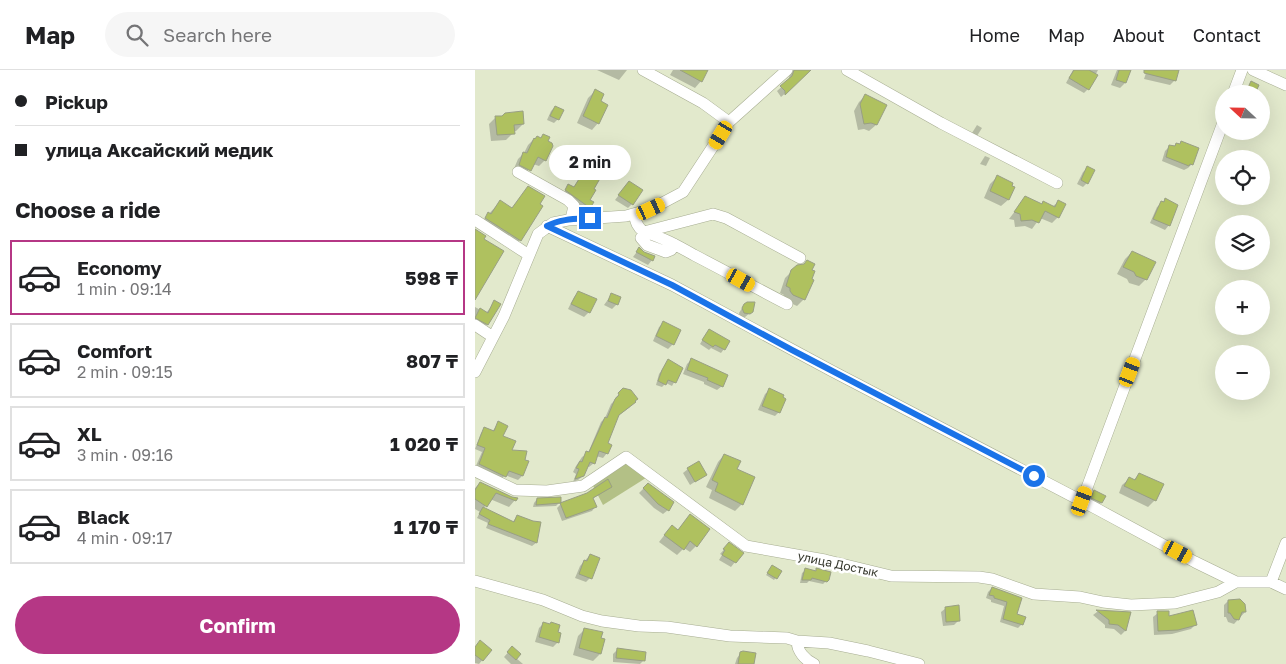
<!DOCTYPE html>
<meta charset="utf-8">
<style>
body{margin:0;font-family:"Golos Text",sans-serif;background:#f6f6f6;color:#202124;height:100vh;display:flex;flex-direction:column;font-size:19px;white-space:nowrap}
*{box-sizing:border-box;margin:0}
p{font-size:16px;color:#757577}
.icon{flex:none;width:28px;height:28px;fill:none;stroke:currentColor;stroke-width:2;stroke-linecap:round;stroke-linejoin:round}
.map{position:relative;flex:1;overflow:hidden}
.drawer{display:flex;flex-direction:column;background:#fff;width:475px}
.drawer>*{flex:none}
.top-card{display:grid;align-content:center;height:110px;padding:0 15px;background:#fff}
.needle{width:32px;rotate:292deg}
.buttons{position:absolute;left:740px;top:15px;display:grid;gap:10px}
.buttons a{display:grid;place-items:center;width:55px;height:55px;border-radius:50%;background:#fff;box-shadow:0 5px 20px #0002;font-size:25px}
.end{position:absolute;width:22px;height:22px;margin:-11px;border:6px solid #1a73e8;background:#fff;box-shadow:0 0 0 2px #fff}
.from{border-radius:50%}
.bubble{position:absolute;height:35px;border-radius:18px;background:#fff;box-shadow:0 5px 20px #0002;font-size:16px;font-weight:700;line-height:35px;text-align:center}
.car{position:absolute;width:15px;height:30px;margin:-15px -8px;border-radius:6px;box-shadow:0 0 4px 1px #0007;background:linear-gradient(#f5c518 24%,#345 0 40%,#f5c518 0 76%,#345 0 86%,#f5c518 0)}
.top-card b{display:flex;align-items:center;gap:18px;height:48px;font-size:19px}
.top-card b+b{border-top:1px solid #e0e0e0}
.top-card i{width:12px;height:12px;background:#202124}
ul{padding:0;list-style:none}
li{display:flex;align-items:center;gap:15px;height:75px;margin:0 10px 8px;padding:0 5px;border:2px solid #e0e0e0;border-radius:0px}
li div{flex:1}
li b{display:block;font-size:19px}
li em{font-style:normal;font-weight:700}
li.current{border-color:#b53785}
li>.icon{width:45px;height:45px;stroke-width:1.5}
h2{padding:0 15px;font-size:22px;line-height:60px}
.cta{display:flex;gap:10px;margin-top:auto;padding:10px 15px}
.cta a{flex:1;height:58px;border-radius:30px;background:#b53785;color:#fff;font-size:20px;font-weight:700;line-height:58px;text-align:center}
header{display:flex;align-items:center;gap:30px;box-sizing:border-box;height:70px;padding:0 25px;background:#fff;border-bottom:1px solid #e0e0e0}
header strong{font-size:24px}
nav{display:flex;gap:28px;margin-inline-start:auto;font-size:18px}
.search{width:350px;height:45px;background:#f6f6f6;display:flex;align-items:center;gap:12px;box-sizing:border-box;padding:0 18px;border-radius:28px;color:#757577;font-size:19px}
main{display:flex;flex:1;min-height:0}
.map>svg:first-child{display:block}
.green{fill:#b3c086}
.shadow{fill:#0003}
.building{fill:#afc15f;stroke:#999f84}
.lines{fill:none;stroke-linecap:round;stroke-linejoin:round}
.minor-casing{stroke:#a7ad92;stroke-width:12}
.minor{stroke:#fff;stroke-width:11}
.route{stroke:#1a73e8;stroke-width:6}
.labels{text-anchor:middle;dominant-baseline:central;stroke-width:5;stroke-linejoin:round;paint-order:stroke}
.street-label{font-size:12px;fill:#35372c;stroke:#fff}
</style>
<header>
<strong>Map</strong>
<div class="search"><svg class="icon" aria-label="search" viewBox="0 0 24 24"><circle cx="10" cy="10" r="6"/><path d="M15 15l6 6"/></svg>Search here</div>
<nav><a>Home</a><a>Map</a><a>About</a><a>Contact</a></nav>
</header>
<main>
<section class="drawer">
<div class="top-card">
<b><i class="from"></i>Pickup</b>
<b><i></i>улица Аксайский медик</b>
</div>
<h2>Choose a ride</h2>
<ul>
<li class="current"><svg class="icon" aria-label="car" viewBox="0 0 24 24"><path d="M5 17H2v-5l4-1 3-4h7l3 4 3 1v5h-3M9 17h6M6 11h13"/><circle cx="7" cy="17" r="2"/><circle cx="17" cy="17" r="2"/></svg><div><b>Economy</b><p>1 min · 09:14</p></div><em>598 ₸</em></li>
<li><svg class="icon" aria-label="car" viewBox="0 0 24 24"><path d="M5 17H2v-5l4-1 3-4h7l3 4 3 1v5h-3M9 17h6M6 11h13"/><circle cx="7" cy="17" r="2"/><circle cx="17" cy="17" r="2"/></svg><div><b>Comfort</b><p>2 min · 09:15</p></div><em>807 ₸</em></li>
<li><svg class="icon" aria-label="car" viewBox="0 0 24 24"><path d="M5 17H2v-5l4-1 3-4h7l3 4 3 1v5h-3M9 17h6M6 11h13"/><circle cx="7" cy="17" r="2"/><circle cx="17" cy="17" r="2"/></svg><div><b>XL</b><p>3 min · 09:16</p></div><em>1 020 ₸</em></li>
<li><svg class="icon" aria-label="car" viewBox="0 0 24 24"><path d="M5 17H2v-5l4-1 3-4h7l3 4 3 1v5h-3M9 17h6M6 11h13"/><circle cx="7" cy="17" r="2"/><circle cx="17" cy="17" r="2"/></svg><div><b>Black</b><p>4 min · 09:17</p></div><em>1 170 ₸</em></li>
</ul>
<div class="cta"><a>Confirm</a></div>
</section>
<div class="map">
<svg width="811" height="594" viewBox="0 0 811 594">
<rect width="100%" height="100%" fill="#e2e9cc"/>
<!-- green -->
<path class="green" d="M 151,388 L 174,406 L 128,435 L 116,412 Z"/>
<!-- shadow -->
<path class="shadow" d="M 122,0 L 152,0 L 144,10 Z
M 198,0 L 232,0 L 226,11 L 220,18 L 195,5 Z
M 319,0 L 336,0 L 306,27 L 302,21 L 313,11 L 315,4 Z
M 598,0 L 623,0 L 613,19 L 609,23 L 591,13 Z
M 642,0 L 654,0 L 650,13 L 645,18 L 636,15 Z
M 672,0 L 702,0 L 700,10 L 695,15 L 669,9 Z
M 120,21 L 124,32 L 123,53 L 117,60 L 102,53 L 113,28 Z
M 391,25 L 410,35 L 401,55 L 394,61 L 389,59 L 383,60 L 379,41 L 384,32 Z
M 80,37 L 83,49 L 79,53 L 72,50 L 76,41 Z
M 21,47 L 48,54 L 41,61 L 38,61 L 38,63 L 31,70 L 16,71 L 14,54 Z
M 502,55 L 507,58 L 502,66 L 497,63 Z
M 69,65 L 70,90 L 64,96 L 58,94 L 49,106 L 38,101 L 43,89 L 49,83 L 53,75 L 59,69 L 65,69 Z
M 701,74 L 717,94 L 713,98 L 709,100 L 687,91 L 690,81 L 694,77 L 699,77 Z
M 510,86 L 515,88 L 511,96 L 505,94 Z
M 613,98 L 612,113 L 608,117 L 602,114 L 608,102 Z
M 522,107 L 538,118 L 533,130 L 526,136 L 509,128 L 515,114 Z
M 154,112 L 157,134 L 153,138 L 140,130 Z
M 94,116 L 99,118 L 117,120 L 114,130 L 114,137 L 111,141 L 88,124 Z
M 53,118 L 45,170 L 39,176 L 8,150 L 25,132 L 36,139 Z
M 550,128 L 566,135 L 577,137 L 584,131 L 583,147 L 577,153 L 565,148 L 557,159 L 550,156 L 540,157 L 539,150 L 534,149 Z
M 690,130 L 694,155 L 690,160 L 675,153 L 682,137 Z
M 164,179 L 177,190 L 173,195 L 158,187 Z
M 657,182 L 671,209 L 664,216 L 654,213 L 652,209 L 642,204 L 650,189 Z
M 317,201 L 329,229 L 322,236 L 311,231 L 308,228 L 309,225 L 305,223 L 310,208 Z
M 103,223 L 114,242 L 109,247 L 93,239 L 99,227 Z
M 137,224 L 142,234 L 137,239 L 129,235 Z
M 20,232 L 12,254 L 6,260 L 0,256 L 0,237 L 11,243 Z
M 269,235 L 277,241 L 269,248 L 265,247 L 264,243 Z
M 189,253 L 204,261 L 198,274 L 193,279 L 178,271 L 184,257 Z
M 231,264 L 249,279 L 246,283 L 236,278 L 234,280 L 225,274 Z
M 216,290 L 247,316 L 242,320 L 229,314 L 229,312 L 208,304 L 212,294 Z
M 193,291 L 207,298 L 197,316 L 191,313 L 187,317 L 181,315 L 184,304 Z
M 149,319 L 155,337 L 143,346 L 131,374 L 132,383 L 128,388 L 121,386 L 119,393 L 114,397 L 112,396 L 108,406 L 103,410 L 98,412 L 101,404 L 98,402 L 101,396 L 107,387 L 113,383 L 126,352 L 130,348 L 136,334 L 141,329 L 140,328 Z
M 295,320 L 304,342 L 300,346 L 283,340 L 290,324 Z
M 23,353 L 27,367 L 35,381 L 52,392 L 47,406 L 43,410 L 30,405 L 26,410 L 0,398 L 7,382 L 0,379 L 6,363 L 10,359 L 17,362 Z
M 249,385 L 261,400 L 267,434 L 260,441 L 234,428 L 237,420 L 231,417 L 243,392 Z
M 213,399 L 230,405 L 215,415 L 208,403 Z
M 664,404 L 680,430 L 673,437 L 644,423 L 647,415 L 654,409 L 658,411 Z
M 5,413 L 40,430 L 34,437 L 15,429 L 8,439 L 37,453 L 42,446 L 58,452 L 65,453 L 61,473 L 57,476 L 11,458 L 13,453 L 2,448 L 5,442 L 0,439 L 0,418 Z
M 173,414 L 193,440 L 188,444 L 179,438 L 164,423 Z
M 136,417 L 117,429 L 120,437 L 117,441 L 87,451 L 82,438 L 85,435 L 83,436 Z
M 619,422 L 626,433 L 622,437 L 613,432 L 615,426 Z
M 62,429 L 85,432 L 81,436 L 58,437 L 59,433 Z
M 215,445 L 221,476 L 215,482 L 209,478 L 202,485 L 184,472 L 191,463 L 202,461 Z
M 254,474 L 260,492 L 256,497 L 244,490 L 247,485 L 245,484 Z
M 115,485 L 115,508 L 111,512 L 100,508 L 105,496 Z
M 296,499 L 305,502 L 299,510 L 291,505 Z
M 331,500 L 339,502 L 342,500 L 351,511 L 348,514 L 334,511 L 332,513 L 325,513 L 327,503 Z
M 517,518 L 545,528 L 541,545 L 547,554 L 543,558 L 525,552 L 529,536 L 516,532 L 516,530 L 511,528 L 513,522 Z
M 753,531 L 770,542 L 759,554 L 753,552 L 751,547 L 749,547 L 749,535 Z
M 471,538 L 484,550 L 479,555 L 468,556 L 466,542 Z
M 622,542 L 654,544 L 650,561 L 646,565 L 639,559 L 630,558 L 630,555 L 618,545 Z
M 683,543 L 693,548 L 720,555 L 716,559 L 697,564 L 679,565 L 678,547 Z
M 68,554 L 74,555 L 81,563 L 83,572 L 78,577 L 60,572 L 64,558 Z
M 110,559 L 125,584 L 118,591 L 98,585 L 103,566 Z
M 0,578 L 16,580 L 4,594 L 0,593 Z
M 37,578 L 41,588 L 48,594 L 36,594 L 29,587 Z
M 142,580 L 169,590 L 165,594 L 138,592 L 138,584 Z
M 266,583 L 279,585 L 277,594 L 260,594 L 262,588 Z"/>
<!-- building -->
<path class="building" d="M 205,0 L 233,0 L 227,12 Z
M 319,0 L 336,0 L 310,25 L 310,21 L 305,16 L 317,6 Z
M 599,0 L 614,0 L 623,5 L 614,20 L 594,8 Z
M 644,0 L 656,0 L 651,13 L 641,10 Z
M 669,0 L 704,0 L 701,11 L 669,3 Z
M 776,11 L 784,15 L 780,24 L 770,24 Z
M 120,19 L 129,24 L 126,31 L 133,35 L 124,54 L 108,46 Z
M 390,24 L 412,35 L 402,55 L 396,53 L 389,54 L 385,34 Z
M 80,36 L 89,40 L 84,50 L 75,46 Z
M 48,41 L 49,54 L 39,55 L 40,64 L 22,65 L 20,46 L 27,46 L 30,43 Z
M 68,64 L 75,67 L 73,71 L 77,73 L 78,76 L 71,91 L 63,87 L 56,101 L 44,95 L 48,82 L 52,83 L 59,68 L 60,69 L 62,66 L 66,68 Z
M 706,71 L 724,78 L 718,95 L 715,94 L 714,96 L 691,87 L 694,75 L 700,76 L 701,73 L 705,74 Z
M 114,93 L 124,99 L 122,102 L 127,105 L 119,119 L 121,120 L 115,130 L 119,132 L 115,138 L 90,120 L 93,114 L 99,117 Z
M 612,96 L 620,100 L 613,114 L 606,110 Z
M 522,105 L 538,113 L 537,116 L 540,117 L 534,130 L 515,121 Z
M 154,111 L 168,120 L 158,135 L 143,125 Z
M 53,116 L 70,126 L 65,134 L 68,136 L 46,171 L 10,148 L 13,142 L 16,144 L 25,130 L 37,138 Z
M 550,126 L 567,134 L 568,131 L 580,137 L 583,130 L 591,134 L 584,148 L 570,141 L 564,153 L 557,150 L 546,151 L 545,144 L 539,142 Z
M 690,128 L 703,135 L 695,156 L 678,149 L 686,131 L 689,132 Z
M 0,159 L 11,166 L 9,169 L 29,181 L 0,230 Z
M 164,177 L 169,182 L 180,186 L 178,191 L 161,182 Z
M 657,181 L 681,192 L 672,210 L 661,206 L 659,202 L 648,197 Z
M 332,190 L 340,194 L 337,200 L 340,201 L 337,209 L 339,210 L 330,230 L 318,225 L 315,221 L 315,218 L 311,216 L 316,200 L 322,195 L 329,194 Z
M 103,221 L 122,229 L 115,243 L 96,234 Z
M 136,223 L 146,227 L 143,235 L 133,231 Z
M 19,230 L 26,234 L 13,255 L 0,248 L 5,238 L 13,243 Z
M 280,232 L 278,242 L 275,244 L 269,243 L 267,238 L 269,234 L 272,232 Z
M 188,251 L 206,260 L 199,275 L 181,266 Z
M 234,259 L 255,271 L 250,280 L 240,275 L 238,277 L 227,270 Z
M 216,288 L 253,305 L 248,317 L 232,310 L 233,308 L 212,300 Z
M 193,289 L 208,298 L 201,313 L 193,310 L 191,315 L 183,311 L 187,300 Z
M 148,318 L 156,320 L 163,329 L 160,331 L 161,332 L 144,345 L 133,373 L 137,375 L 133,384 L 124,381 L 120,394 L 115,392 L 109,406 L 100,409 L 104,399 L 101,398 L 105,391 L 107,392 L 111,381 L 114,382 L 130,347 L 132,348 L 140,329 L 144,325 L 143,323 Z
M 294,318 L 309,325 L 308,327 L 311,329 L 305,343 L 287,336 Z
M 23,351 L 33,356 L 28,366 L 41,371 L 37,380 L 52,381 L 50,390 L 54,391 L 48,406 L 34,401 L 31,407 L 4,394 L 10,378 L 2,375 L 9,357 L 19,361 Z
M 249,384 L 266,391 L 262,399 L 280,407 L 268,435 L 240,421 L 243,413 L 237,410 Z
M 224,391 L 232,405 L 220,412 L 212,398 Z
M 664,403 L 689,414 L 681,431 L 649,416 L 654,407 L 660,410 Z
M 133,409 L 137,417 L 118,428 L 122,437 L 91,448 L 85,433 L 112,423 Z
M 5,412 L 37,427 L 43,428 L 41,431 L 21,423 L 12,437 L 0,429 L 0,420 Z
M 173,413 L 199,432 L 194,441 L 183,434 L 168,418 Z
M 619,420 L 631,426 L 627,433 L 616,428 Z
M 86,427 L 86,433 L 61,435 L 62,428 Z
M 8,437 L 39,452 L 42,445 L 58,451 L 66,452 L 62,473 L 13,454 L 15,450 L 4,444 Z
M 215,444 L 235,459 L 222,477 L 215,471 L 209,480 L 189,465 L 197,455 L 203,460 Z
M 254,472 L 269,483 L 261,493 L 247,485 L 250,480 L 248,479 Z
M 115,484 L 125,488 L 117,509 L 104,504 L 109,490 L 112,491 Z
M 297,495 L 307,501 L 302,509 L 292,503 Z
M 330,498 L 341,501 L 341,498 L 356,502 L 354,510 L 352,512 L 337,508 L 336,510 L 327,510 Z
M 517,517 L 547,528 L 542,544 L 551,547 L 548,555 L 528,549 L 532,532 L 519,528 L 519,526 L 514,525 Z
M 765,529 L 770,534 L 771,542 L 767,542 L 764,550 L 759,549 L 755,543 L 753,543 L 753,530 Z
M 484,535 L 485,551 L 471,552 L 470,537 Z
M 621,540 L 656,542 L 651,561 L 643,555 L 634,554 L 634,550 Z
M 718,540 L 722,555 L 703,560 L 683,561 L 682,541 L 694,541 L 694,546 Z
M 68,552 L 75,554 L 76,552 L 85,555 L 83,562 L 86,563 L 84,573 L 64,567 Z
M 109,558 L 128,562 L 126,568 L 130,569 L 126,584 L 104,578 Z
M 5,570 L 17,580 L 8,591 L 0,585 L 0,577 Z
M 37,576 L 46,584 L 41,590 L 32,582 Z
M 142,578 L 171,582 L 170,591 L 141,588 Z
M 268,581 L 281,583 L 279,594 L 263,594 L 265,582 Z"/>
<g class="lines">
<defs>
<path id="minor" d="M 168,0 L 228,33 L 254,52
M 372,0 L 466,53 L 582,113
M 778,0 L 811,15
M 758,24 L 767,0
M 43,102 L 93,130 L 99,136 L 96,149
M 159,144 C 161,152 162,157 169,162 L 238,144 L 251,148 L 325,188
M 0,150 L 54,185
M 72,156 L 197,215 L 357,301 L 622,439 L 720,492 L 761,512 L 796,512 L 811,519
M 199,174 L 196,180 L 191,182 L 172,175 L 166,168 L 169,162 C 187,167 203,176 219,185 C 250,201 281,218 312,234
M 0,255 L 18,267
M 0,302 L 29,246 L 63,164 L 78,153 L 93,150 L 151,146 L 176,139 L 208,122 L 254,52 L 312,0
M 0,401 L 40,420 L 72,421 L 108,416 L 151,387 L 271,476 L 350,490 L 416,506 L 504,507 L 517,509 L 559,524 L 605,527 L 628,532 L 656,535 L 700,533 L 743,522 L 761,512
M 607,431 L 749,50
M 0,511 L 68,530 L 107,546 L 127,551 L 164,556 L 192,557 L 255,566 L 312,568 L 322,571 L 354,573 L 393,581 L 444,594
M 796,512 L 811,473
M 322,571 C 322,581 330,590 339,594"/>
</defs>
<!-- minor casing -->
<use href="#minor" class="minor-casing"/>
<!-- minor -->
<use href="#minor" class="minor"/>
</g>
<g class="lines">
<!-- route -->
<path class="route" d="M 115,148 C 100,149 85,149 72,156 L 197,215 L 317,280 L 559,406"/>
</g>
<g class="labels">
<!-- street labels -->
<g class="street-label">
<text transform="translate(363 494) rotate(12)">улица Достык</text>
</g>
</g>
</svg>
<div class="buttons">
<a><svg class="needle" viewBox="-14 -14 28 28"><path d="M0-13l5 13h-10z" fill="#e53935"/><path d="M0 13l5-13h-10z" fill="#757577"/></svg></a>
<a><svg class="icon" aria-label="locate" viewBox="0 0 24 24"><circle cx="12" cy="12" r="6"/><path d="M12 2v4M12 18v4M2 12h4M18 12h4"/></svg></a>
<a><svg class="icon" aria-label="layers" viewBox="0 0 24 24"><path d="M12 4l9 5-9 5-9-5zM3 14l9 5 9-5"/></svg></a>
<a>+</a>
<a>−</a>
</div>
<i class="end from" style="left:559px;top:406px"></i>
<i class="end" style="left:115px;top:148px"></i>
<div class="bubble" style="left:74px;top:75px;width:82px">2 min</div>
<i class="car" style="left:246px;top:65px;rotate:211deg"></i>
<i class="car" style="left:176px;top:139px;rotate:65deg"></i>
<i class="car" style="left:266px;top:210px;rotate:119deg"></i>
<i class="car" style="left:655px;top:302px;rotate:21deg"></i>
<i class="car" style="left:607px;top:431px;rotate:20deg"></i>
<i class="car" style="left:703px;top:482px;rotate:118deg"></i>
</div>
</main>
